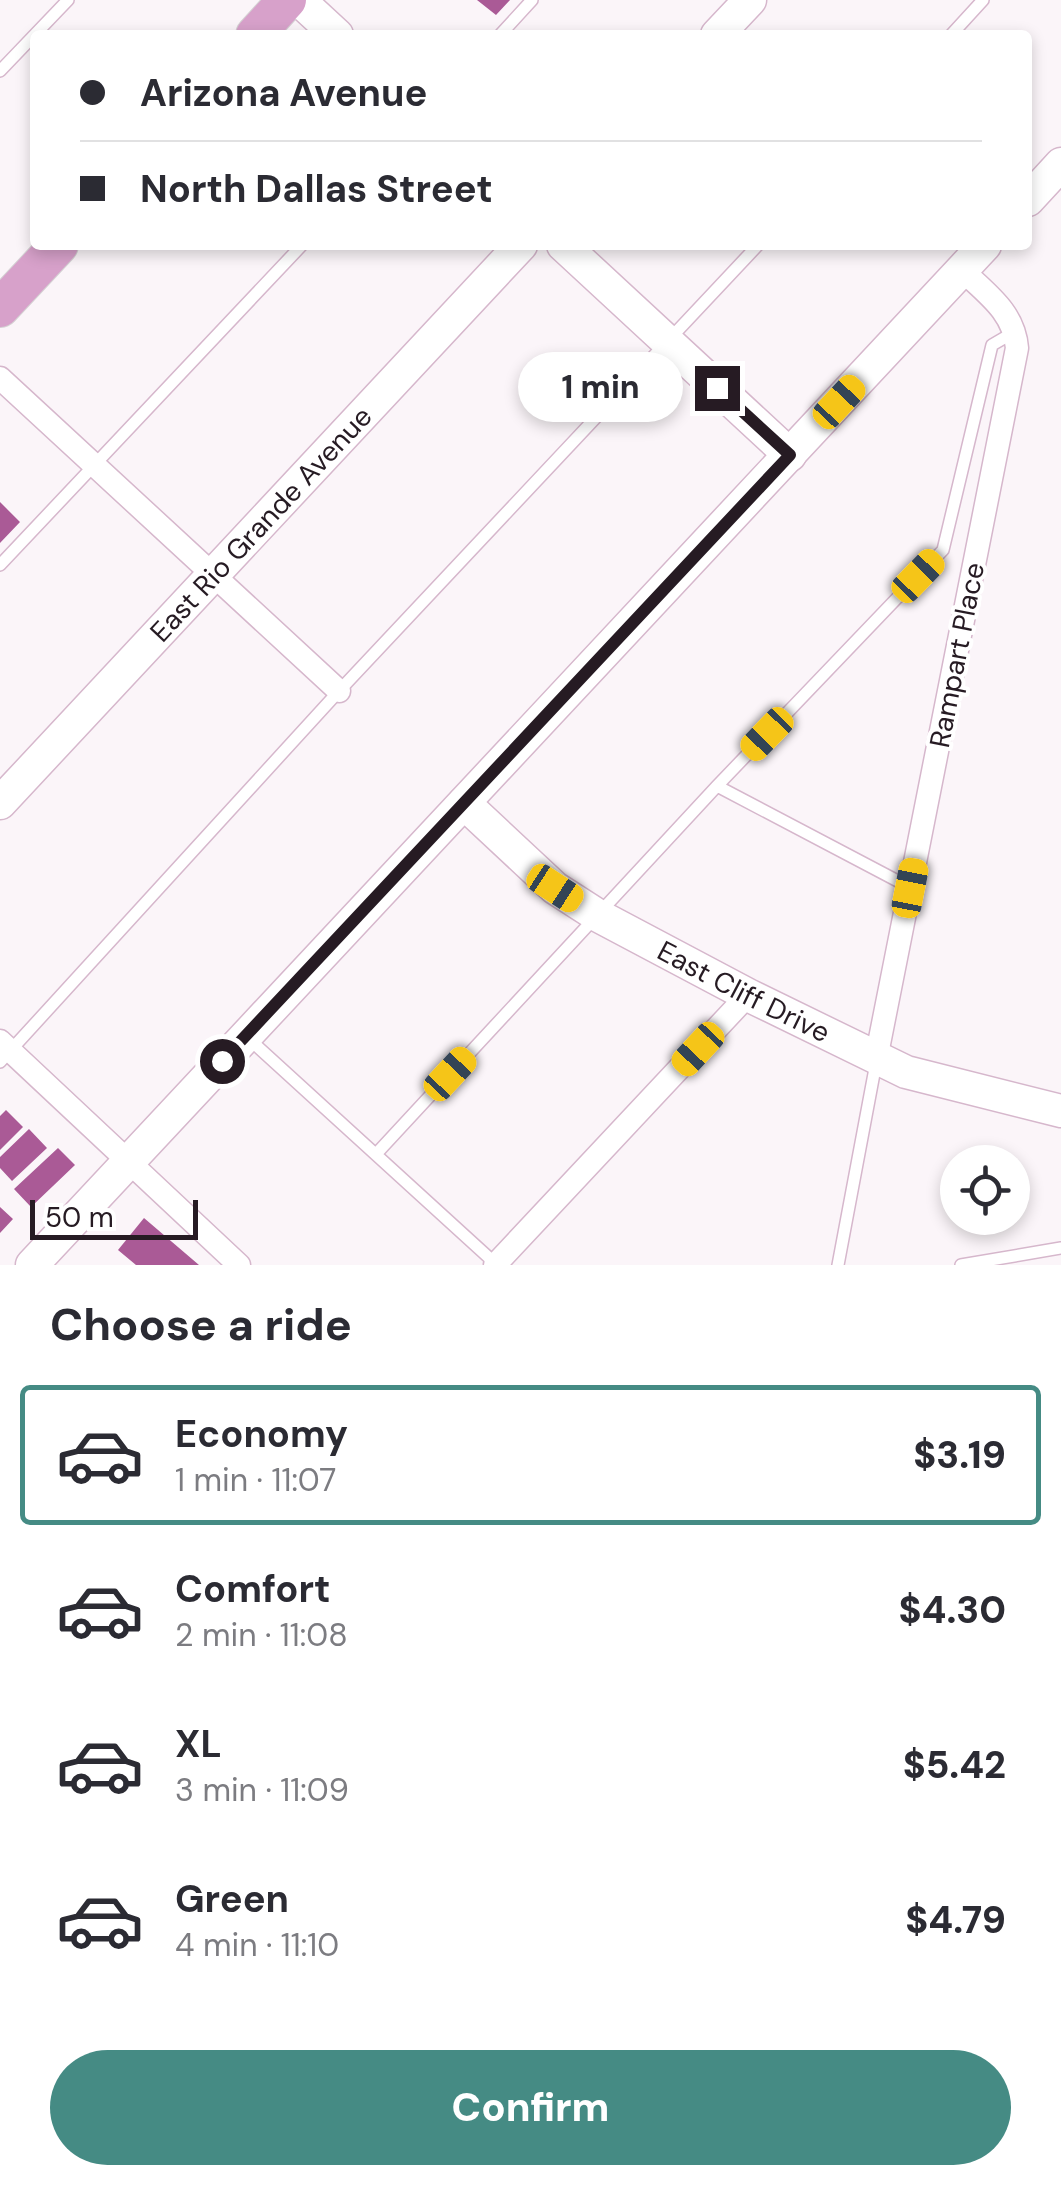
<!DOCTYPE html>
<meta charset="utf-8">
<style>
body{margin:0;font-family:"DM Sans",sans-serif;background:#f7f7f7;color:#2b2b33;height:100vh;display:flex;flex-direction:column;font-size:38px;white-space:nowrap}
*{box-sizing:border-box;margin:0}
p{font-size:32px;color:#7c7c81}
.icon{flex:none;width:55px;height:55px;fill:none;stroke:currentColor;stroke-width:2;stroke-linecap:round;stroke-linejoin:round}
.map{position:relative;height:1265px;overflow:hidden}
.side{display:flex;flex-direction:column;background:#fff;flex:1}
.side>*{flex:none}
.banner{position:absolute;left:30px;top:30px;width:1002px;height:220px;border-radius:10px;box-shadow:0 5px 15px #0003;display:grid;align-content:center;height:220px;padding:0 50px;background:#fff}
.fabs{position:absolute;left:940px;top:1145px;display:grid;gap:20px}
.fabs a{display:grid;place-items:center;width:90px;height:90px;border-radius:50%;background:#fff;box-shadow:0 5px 15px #0003;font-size:50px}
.scale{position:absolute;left:30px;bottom:25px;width:168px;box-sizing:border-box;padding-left:10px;border:5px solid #261b23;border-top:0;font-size:28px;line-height:35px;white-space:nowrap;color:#261b23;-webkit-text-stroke:8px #fff;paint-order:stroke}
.end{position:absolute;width:45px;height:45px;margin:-22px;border:12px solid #261b23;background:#fff;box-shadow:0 0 0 5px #fff}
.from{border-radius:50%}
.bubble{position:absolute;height:70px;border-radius:35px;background:#fff;box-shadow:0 5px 15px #0003;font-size:32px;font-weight:800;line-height:70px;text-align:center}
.car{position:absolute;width:30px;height:60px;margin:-30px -15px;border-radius:12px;box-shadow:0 0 8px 2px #0007;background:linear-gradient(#f5c518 24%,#345 0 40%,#f5c518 0 76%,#345 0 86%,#f5c518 0)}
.banner b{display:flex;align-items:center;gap:35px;height:95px;font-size:38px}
.banner b+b{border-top:2px solid #e1e1e2}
.banner i{width:25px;height:25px;background:#2b2b33}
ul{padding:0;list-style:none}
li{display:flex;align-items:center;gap:30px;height:140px;margin:0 20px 15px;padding:0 30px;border:5px solid transparent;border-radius:10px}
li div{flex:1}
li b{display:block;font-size:38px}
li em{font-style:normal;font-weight:800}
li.selected{border-color:#458b84}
li>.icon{width:90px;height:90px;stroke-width:1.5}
h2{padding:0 50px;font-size:45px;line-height:120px}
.primary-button{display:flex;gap:20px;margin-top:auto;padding:20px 50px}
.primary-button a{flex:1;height:115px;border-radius:60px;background:#458b84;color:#fff;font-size:40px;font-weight:800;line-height:115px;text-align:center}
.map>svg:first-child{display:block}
.building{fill:#aa5a96}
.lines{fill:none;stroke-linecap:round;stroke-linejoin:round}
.lane-casing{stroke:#d6b7cc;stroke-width:14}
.street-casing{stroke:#d6b7cc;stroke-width:25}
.secondary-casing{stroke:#d6b7cc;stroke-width:35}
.primary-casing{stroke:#d4d1d3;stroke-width:40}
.lane{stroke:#fff;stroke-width:11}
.street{stroke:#fff;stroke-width:22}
.secondary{stroke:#fff;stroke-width:32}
.primary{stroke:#d7a1ca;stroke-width:38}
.route{stroke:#261b23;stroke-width:12}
.labels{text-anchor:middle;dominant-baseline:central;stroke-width:8;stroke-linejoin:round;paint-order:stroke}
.street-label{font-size:28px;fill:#261b23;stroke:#fff}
</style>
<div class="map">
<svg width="1061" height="1265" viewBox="0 0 1061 1265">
<rect width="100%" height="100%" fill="#fbf5f9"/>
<!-- building -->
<path class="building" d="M 477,0 L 510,0 L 496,15 Z
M 0,502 L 20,522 L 0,543 Z
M 6,1110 L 23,1127 L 0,1150 L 0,1116 Z
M 29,1129 L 47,1148 L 12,1181 L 0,1168 L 0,1157 Z
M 58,1148 L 75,1165 L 31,1207 L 14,1189 Z
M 0,1207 L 13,1219 L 0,1233 Z
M 144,1218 L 199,1265 L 136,1265 L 118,1250 Z"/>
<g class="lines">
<defs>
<path id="lane" d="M 500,35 L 532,0
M 951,35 L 983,0
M 0,71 L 68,0
M 0,565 L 302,245
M 717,786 L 911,888
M 249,1039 L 497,1265
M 0,1062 L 339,691 L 758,245
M 377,1153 L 717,786 L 943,550 L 992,345 L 1016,331
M 838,1265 L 876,1063
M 961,1265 L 1061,1248"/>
<path id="street" d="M 0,378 L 339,691
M 0,1041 L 239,1265
M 876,1059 L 1017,348 C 1014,312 987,294 962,270
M 495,1265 L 748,995"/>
<g id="secondary">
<path d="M 299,0 L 337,35"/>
<path d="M 717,35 L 750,0"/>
<path d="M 1028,200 L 1061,164"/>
<path d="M 563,245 L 790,455"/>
<path id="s1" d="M 0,803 L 521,245"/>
<path id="s2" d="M 464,803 L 555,888 L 597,915 L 748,995 L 906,1072 L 1061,1111"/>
<path d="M 32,1265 L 985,245"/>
</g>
<path id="primary" d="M 255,35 L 287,0
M 0,308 L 59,245"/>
</defs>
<!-- lane casing -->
<use href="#lane" class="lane-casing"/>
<!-- street casing -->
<use href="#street" class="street-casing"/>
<!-- secondary casing -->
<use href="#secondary" class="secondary-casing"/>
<!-- primary casing -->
<use href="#primary" class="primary-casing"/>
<!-- lane -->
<use href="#lane" class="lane"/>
<!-- street -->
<use href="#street" class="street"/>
<!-- secondary -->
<use href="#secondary" class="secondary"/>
<!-- primary -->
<use href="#primary" class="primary"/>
</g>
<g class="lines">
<!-- route -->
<path class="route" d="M 222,1061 L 790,455 L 717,388"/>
</g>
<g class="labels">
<!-- street labels -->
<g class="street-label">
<text stroke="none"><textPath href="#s1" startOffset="382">East Rio Grande Avenue</textPath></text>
<text transform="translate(957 655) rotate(-79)">Rampart Place</text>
<text stroke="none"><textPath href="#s2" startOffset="340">East Cliff Drive</textPath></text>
</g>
</g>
</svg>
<div class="fabs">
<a><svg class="icon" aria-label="locate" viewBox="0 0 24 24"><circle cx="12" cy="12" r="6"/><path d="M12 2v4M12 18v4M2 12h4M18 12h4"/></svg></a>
</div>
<div class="scale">50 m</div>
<i class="end from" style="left:222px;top:1061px"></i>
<i class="end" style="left:717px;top:388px"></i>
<div class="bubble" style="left:518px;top:352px;width:165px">1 min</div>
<i class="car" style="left:839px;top:402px;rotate:43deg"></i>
<i class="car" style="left:918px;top:576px;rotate:44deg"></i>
<i class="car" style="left:767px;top:734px;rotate:224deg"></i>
<i class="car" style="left:555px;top:888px;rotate:123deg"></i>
<i class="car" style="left:910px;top:888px;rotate:11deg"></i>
<i class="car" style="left:698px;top:1049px;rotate:223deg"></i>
<i class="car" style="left:450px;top:1074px;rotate:43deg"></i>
<div class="banner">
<b><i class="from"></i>Arizona Avenue</b>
<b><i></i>North Dallas Street</b>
</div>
</div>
<section class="side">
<h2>Choose a ride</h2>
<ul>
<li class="selected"><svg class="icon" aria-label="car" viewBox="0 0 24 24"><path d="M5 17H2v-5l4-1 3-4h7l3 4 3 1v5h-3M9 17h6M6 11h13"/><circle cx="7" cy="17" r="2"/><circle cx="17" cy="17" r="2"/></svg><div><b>Economy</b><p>1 min · 11:07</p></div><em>$3.19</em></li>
<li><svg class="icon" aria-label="car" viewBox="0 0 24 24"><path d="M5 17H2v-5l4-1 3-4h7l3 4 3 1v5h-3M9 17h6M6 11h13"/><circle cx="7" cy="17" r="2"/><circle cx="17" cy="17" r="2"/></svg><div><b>Comfort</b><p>2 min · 11:08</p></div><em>$4.30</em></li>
<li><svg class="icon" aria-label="car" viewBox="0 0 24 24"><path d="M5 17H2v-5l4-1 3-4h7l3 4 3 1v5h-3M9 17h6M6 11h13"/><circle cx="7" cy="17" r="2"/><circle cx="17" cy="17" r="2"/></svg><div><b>XL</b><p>3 min · 11:09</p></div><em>$5.42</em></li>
<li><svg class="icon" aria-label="car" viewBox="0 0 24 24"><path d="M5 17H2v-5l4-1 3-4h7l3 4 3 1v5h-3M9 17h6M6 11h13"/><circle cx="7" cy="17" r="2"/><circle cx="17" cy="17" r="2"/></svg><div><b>Green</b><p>4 min · 11:10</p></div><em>$4.79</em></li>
</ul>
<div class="primary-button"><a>Confirm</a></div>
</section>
